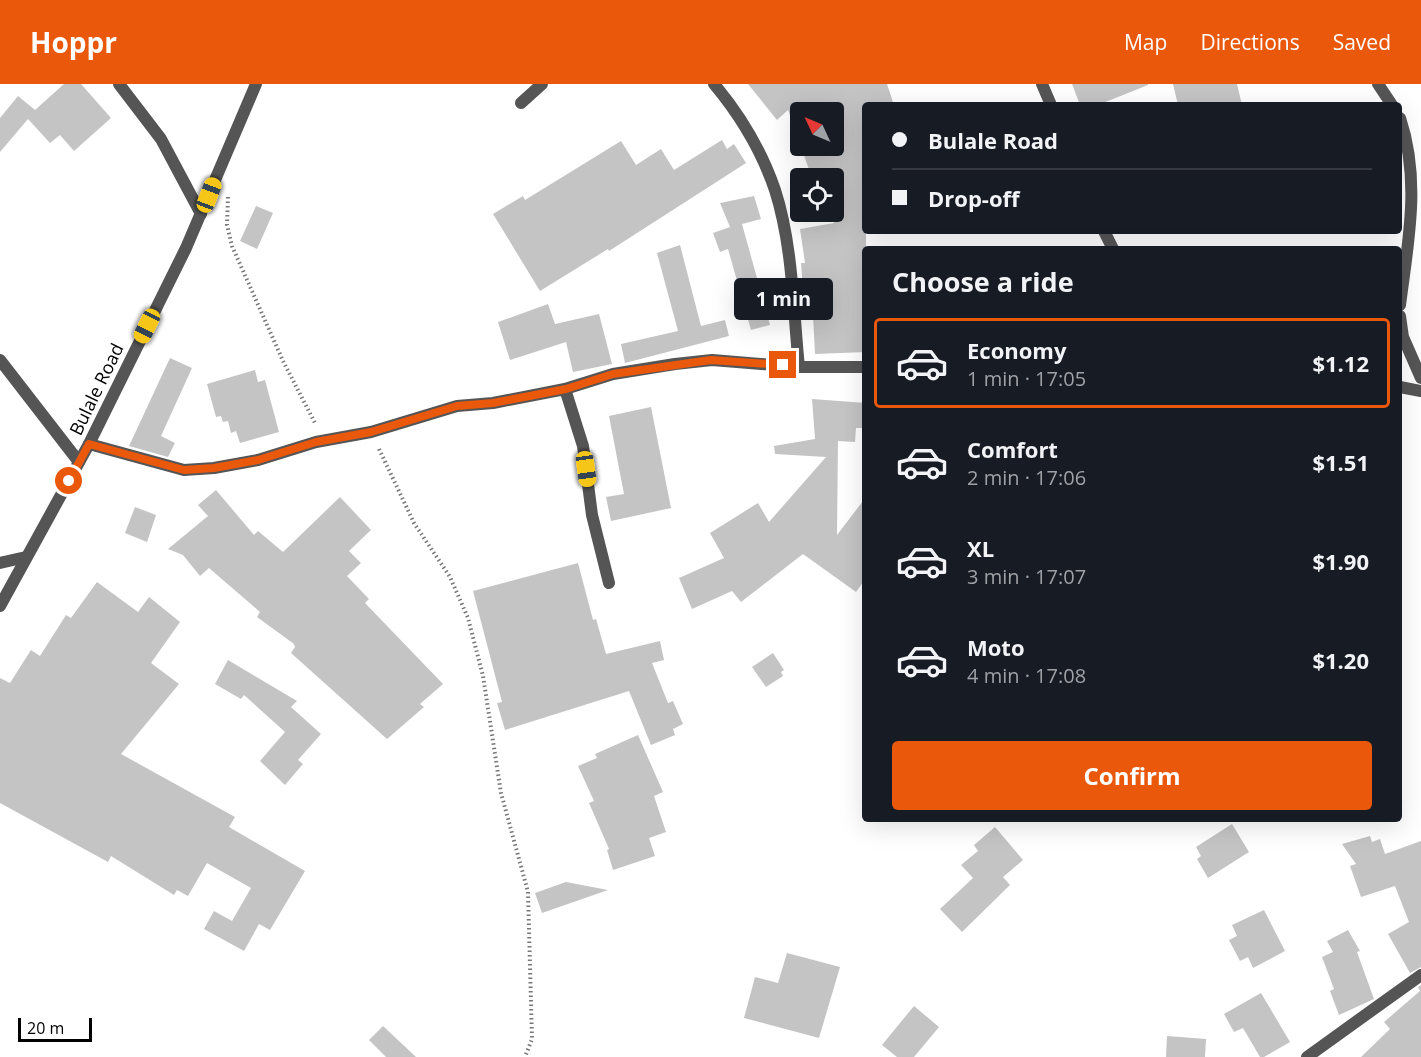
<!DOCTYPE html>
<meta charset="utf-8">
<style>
body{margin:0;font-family:"Open Sans",sans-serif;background:#20242c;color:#f1f3f6;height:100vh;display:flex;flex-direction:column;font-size:22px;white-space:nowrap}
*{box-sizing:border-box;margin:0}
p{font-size:20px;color:#9ea1a6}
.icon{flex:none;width:33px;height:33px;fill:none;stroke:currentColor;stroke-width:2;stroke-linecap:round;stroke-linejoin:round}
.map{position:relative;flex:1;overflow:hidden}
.details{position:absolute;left:862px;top:162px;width:540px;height:576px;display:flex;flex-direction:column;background:#171b24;border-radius:6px;box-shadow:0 6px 24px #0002}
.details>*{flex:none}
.guide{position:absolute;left:862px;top:18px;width:540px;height:132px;border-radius:6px;box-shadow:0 6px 24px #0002;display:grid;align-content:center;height:132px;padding:0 30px;background:#171b24}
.needle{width:39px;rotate:314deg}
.buttons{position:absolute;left:790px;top:18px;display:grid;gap:12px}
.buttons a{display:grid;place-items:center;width:54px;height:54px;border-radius:6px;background:#171b24;box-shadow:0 6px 24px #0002;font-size:30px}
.scale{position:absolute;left:18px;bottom:15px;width:74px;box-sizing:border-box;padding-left:6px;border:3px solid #000;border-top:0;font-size:16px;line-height:21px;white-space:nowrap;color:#000;-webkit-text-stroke:4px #fff;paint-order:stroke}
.end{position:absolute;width:27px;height:27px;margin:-14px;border:8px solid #ea580c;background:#fff;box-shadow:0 0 0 3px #fff}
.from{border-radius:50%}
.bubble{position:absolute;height:42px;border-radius:6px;background:#171b24;box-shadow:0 6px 24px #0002;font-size:20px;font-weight:700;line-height:42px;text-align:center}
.car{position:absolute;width:18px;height:36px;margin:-18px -9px;border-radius:8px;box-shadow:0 0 4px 2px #0007;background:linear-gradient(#f5c518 24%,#345 0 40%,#f5c518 0 76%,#345 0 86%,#f5c518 0)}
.guide b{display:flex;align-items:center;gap:21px;height:57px;font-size:22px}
.guide b+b{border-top:2px solid #363941}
.guide i{width:15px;height:15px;background:#f1f3f6}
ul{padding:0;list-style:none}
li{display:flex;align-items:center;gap:18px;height:90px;margin:0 12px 9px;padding:0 18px;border:3px solid transparent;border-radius:6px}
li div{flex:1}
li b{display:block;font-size:22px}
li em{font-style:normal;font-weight:700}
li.selected{border-color:#ea580c}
li>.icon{width:54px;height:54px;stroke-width:1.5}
h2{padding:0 30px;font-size:27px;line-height:72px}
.action{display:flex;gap:12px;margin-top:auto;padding:12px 30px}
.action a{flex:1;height:69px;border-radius:6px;background:#ea580c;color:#fff;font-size:24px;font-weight:700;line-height:69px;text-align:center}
header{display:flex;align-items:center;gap:36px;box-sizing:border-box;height:84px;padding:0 30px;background:#ea580c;color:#fff}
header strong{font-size:28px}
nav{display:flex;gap:33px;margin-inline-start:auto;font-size:21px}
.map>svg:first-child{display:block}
.building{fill:#c4c4c4;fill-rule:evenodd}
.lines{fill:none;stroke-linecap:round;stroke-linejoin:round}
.path{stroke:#777;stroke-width:4;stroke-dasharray:1.5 3;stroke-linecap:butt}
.minor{stroke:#555;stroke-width:12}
.tertiary{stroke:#555;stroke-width:12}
.route{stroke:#ea580c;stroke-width:8}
.labels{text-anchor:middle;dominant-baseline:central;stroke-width:6;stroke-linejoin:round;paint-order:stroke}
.street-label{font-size:18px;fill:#000;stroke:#fff}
</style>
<header>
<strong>Hoppr</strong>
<nav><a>Map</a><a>Directions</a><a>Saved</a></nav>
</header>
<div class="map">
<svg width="1421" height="973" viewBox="0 0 1421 973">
<rect width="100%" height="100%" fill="#fff"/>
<!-- building -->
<path class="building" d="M 64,0 L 81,0 L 111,34 L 74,67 L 60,51 L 50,59 L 28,35 L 0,68 L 0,34 L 18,12 L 35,26 Z
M 748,0 L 887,0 L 894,21 L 866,21 L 866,268 L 815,270 L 813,231 L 805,231 L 801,179 L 805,179 L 800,145 L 834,139 L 834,94 L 812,94 L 788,26 L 777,36 ZM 801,28 L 834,28 L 834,62 L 801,62 Z
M 1072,0 L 1148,0 L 1148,1 L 1098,21 L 1080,21 Z
M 1173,0 L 1237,0 L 1242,21 L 1178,21 Z
M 722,56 L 727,65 L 734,60 L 746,79 L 609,167 L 608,165 L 540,207 L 493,130 L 523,112 L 525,116 L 621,57 L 636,81 L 661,65 L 674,86 Z
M 754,112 L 761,135 L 742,140 L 770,241 L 751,246 L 728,165 L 720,168 L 713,149 L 730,143 L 720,119 Z
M 256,122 L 273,129 L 257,165 L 240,157 Z
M 680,161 L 701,242 L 725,236 L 729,252 L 625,279 L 621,260 L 678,247 L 657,169 Z
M 548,220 L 555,240 L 599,230 L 612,280 L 573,288 L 566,258 L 510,276 L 498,238 Z
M 170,274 L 192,284 L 161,352 L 175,359 L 168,373 L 129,362 Z
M 255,286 L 258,298 L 265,296 L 279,348 L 240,359 L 236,347 L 231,349 L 228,337 L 223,338 L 221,332 L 216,333 L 207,300 Z
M 812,315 L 866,319 L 866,344 L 856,344 L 855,358 L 838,357 L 837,451 L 866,413 L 866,494 L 856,508 L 803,470 L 741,518 L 732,507 L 692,525 L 679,494 L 724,474 L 710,449 L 758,419 L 769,438 L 826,373 L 775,370 L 774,362 L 815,355 Z
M 651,323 L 671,424 L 611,437 L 606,413 L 624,410 L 609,332 Z
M 216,406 L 254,451 L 258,447 L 283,468 L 340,413 L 371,446 L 349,467 L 361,479 L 347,492 L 369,515 L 365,519 L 443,600 L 420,620 L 424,623 L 387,655 L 291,569 L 295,563 L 294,560 L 257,533 L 260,528 L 209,484 L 200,492 L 183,471 L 168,465 L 208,432 L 198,421 Z
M 135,423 L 156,431 L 147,458 L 125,449 Z
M 578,479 L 593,536 L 596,535 L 606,570 L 660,557 L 664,576 L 652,579 L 668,619 L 673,617 L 683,640 L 673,645 L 675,651 L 651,661 L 629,607 L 505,646 L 497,619 L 502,618 L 473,507 Z
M 97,498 L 138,528 L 149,513 L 180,538 L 151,579 L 179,600 L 121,670 L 235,733 L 229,743 L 305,787 L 270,846 L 259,840 L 244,867 L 204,845 L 214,827 L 232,837 L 251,804 L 207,779 L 188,812 L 177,806 L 174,811 L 111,772 L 108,778 L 0,719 L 0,594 L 10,599 L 31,566 L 40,572 L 66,531 L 71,534 Z
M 773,569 L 784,586 L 781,588 L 783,592 L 766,603 L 752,583 Z
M 228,576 L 297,617 L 291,623 L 321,650 L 298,676 L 303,680 L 285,701 L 260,677 L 285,648 L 244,611 L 241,615 L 215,600 Z
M 638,651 L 663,708 L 654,712 L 666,748 L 649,754 L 655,772 L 613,786 L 607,766 L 609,765 L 589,719 L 594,717 L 578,682 L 597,674 L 595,670 Z
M 1232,740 L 1249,768 L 1208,794 L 1197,775 L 1201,772 L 1196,763 Z
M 995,743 L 1023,776 L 1003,793 L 1010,801 L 962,848 L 940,825 L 973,794 L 961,781 L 978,767 L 974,761 Z
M 1370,752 L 1372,758 L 1380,755 L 1385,770 L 1421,757 L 1421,883 L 1410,889 L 1388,850 L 1409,838 L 1395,802 L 1361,813 L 1350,782 L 1356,780 L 1342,760 Z
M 566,798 L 608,806 L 542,829 L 535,809 Z
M 1264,826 L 1285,867 L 1253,884 L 1248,873 L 1240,877 L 1229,856 L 1237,852 L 1232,841 Z
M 1348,846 L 1360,867 L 1357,868 L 1374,915 L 1339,931 L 1330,907 L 1334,905 L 1322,873 L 1333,868 L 1327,857 Z
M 787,869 L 840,883 L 819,954 L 744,934 L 755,893 L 778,899 Z
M 1421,901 L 1421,973 L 1361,973 L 1390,945 L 1384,938 L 1420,907 L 1418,903 Z
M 1261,909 L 1290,958 L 1264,973 L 1260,973 L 1243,944 L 1234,948 L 1224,930 Z
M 914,922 L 939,943 L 914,973 L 897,973 L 882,961 Z
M 383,942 L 416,973 L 386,973 L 369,956 Z
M 1167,952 L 1206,955 L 1205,973 L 1166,973 Z"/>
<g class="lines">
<!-- path -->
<path class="path" d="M 228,113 L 227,141 L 232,162 L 283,277 L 316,341
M 379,365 L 414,439 L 450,493 L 468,534 L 483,592 L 501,709 L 528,808 L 532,955 L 525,973"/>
<!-- minor -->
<path class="minor" d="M 119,0 L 161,55 L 201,130
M 714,0 C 740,31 762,68 775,106 C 793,162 793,225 799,283
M 1042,0 L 1051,21
M 1378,0 L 1392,21
M 521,19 L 542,0
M 1400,34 C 1421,97 1408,158 1400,221
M 1104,147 L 1113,165
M 1400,232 L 1403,253 L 1421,294
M 0,276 L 79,378
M 1400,303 L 1421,307
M 565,305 L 583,362 L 592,431 L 609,499
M 89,360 L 184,386 L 214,384 L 258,376 L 316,358 L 371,348 L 457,322 L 493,319 L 565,305 L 613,290 L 675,280 L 712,276 L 799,283 L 866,283
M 0,479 L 26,473
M 1307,973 L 1421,891"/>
<!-- tertiary -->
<path class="tertiary" d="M 0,522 L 89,360 L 186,164 L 256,0"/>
</g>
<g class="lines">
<!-- route -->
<path class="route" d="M 69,397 L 89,360 L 184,386 L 214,384 L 258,376 L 316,358 L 371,348 L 457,322 L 493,319 L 566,305 L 613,290 L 711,276 L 783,281"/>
</g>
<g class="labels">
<!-- street labels -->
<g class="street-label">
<text transform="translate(96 305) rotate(-64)">Bulale Road</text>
</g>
</g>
</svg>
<div class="buttons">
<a><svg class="needle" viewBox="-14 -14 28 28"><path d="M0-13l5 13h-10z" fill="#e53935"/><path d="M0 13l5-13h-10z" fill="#9ea1a6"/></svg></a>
<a><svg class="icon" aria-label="locate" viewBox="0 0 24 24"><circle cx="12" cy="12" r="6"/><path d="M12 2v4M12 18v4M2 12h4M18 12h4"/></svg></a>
</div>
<div class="scale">20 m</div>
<i class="end from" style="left:69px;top:397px"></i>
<i class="end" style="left:783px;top:281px"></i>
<div class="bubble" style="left:734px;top:194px;width:99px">1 min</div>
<i class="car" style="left:209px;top:111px;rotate:21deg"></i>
<i class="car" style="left:147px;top:242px;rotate:206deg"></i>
<i class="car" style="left:586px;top:385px;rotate:172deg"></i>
<div class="guide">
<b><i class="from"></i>Bulale Road</b>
<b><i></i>Drop-off</b>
</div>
<section class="details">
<h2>Choose a ride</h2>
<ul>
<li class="selected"><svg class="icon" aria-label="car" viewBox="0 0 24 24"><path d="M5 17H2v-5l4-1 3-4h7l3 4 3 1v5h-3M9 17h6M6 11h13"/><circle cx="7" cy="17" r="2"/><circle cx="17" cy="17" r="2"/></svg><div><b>Economy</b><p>1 min · 17:05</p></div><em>$1.12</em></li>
<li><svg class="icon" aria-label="car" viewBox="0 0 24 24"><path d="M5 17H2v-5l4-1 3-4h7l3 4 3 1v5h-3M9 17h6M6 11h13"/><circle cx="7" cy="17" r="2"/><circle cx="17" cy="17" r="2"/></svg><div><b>Comfort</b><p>2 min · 17:06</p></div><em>$1.51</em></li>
<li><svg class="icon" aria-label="car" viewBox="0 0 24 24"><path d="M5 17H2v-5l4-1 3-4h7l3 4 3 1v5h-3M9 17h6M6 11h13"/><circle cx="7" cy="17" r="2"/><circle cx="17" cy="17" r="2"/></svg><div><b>XL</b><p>3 min · 17:07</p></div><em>$1.90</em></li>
<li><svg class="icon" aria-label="car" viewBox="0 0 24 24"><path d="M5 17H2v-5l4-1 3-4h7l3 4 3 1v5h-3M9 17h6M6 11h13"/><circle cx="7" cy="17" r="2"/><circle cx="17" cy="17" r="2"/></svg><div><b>Moto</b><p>4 min · 17:08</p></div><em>$1.20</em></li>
</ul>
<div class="action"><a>Confirm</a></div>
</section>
</div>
